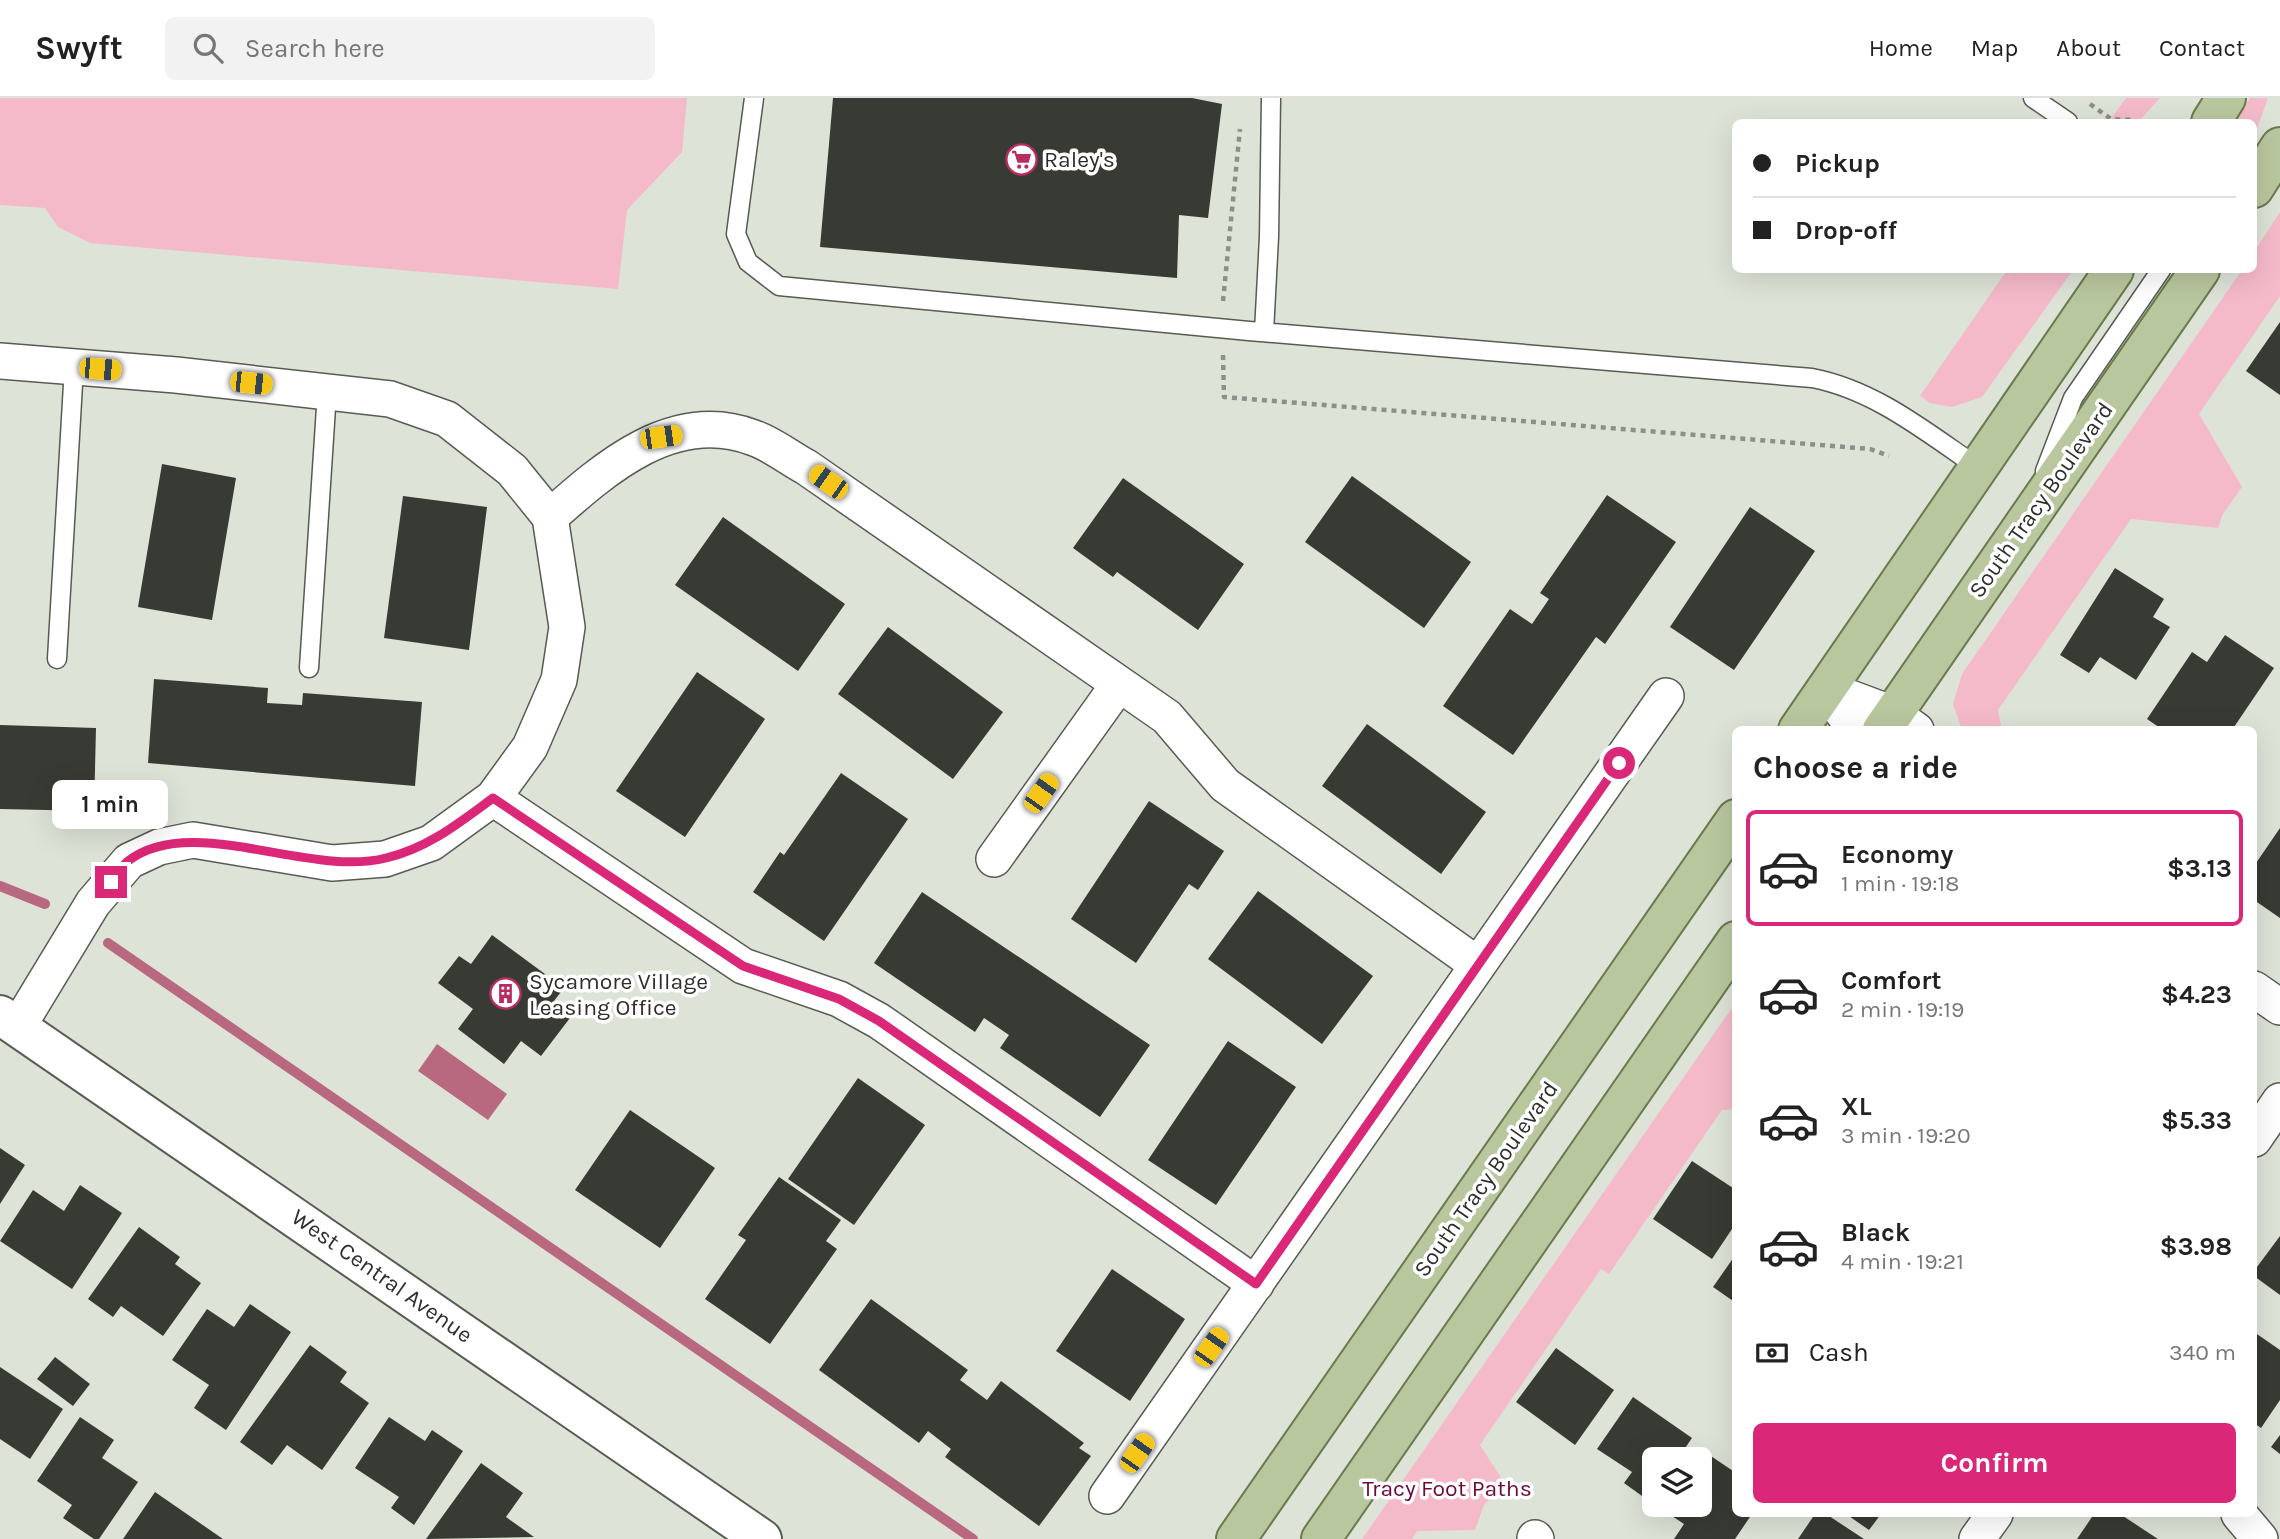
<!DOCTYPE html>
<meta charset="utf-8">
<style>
body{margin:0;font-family:Karla,sans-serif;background:#f2f2f2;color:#222;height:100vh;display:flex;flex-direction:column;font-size:26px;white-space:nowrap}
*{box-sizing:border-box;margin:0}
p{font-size:23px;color:#767676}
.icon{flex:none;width:38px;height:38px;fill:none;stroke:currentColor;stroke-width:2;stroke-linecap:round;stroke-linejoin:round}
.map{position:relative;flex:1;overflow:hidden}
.panel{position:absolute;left:1732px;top:628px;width:525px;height:791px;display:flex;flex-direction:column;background:#fff;border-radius:10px;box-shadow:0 7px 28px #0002}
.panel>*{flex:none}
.hud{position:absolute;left:1732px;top:21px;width:525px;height:154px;border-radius:10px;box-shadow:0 7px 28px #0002;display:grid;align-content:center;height:154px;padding:0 21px;background:#fff}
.tools{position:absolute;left:1642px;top:1349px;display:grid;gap:14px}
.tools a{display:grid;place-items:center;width:70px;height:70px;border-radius:10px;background:#fff;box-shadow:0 7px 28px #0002;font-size:35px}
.end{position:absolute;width:32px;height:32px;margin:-16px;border:9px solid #db2777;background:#fff;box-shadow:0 0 0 4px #fff}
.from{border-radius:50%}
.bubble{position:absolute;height:49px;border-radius:10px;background:#fff;box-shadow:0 7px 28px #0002;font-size:23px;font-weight:700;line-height:49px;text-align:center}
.car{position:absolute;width:21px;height:42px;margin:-21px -10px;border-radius:9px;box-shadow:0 0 5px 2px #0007;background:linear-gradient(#f5c518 24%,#345 0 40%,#f5c518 0 76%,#345 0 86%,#f5c518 0)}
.hud b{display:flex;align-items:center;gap:24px;height:66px;font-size:26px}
.hud b+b{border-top:2px solid #e0e0e0}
.hud i{width:18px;height:18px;background:#222}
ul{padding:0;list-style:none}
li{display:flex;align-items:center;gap:21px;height:116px;margin:0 14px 10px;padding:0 7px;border:4px solid transparent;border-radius:10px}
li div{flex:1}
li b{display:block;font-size:26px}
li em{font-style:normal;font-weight:700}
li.on{border-color:#db2777}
li>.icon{width:63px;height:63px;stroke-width:1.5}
h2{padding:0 21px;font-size:32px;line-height:84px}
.pay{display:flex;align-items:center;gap:18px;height:77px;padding:0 21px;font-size:26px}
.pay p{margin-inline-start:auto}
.button{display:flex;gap:14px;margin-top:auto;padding:14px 21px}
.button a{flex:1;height:80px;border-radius:10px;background:#db2777;color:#fff;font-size:28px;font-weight:700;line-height:80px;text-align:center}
header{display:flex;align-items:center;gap:42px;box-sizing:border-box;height:98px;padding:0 35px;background:#fff;border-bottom:2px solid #e0e0e0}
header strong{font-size:33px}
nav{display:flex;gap:38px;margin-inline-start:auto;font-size:24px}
.search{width:490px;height:63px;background:#f2f2f2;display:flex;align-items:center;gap:18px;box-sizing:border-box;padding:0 24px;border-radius:10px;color:#767676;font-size:26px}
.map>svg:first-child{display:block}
.green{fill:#f5bac9}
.water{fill:#b8697f}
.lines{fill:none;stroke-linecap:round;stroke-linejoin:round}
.stream{stroke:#b8697f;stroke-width:10}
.building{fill:#383b33}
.lane-casing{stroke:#575b52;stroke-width:21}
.street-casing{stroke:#575b52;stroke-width:38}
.secondary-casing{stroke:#575b52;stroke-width:42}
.primary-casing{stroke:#6a7a4d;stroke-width:42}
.path{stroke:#8d9089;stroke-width:4.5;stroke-dasharray:5 5;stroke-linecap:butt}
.lane{stroke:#fff;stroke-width:18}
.street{stroke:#fff;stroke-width:35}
.secondary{stroke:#fff;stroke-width:38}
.primary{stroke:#b9c79f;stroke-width:38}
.route{stroke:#db2777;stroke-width:9}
.labels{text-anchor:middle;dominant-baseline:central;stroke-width:7;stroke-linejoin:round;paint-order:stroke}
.poi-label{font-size:23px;fill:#2d2f2b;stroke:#fff;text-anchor:start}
.street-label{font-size:23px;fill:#2d2f2b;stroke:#fff}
.park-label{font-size:23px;fill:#6d0935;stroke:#fff}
</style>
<header>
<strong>Swyft</strong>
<div class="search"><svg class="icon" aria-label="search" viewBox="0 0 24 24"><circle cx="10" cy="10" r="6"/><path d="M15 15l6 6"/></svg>Search here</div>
<nav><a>Home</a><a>Map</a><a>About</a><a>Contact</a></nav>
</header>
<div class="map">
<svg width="2280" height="1441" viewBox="0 0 2280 1441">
<rect width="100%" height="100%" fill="#dee3d8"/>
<!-- green -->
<path class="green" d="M 0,0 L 687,0 L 682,54 L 627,112 L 618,191 L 90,145 L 58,129 L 45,110 L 0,107 Z
M 2126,0 L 2160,0 L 2140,22 L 2117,24 L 2110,22 Z
M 2250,0 L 2268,0 L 2254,39 L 2254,24 L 2234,24 Z
M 2280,114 L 2280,198 L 2199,316 L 2242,389 L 2223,416 L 2218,430 L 2131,421 L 1998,612 L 2002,632 L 1962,632 L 1953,606 L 1962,576 L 2242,172 L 2254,172 L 2254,154 Z
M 2007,172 L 2073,172 L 1982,299 L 1952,309 L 1930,305 L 1920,298 Z
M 1736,904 L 1736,1011 L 1722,1012 L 1609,1176 L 1601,1171 L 1480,1347 L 1505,1386 L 1484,1407 L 1475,1432 L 1417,1433 L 1412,1441 L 1362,1441 Z"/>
<!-- water -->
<path class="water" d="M 437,946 L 507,996 L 488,1022 L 418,973 Z"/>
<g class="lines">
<!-- stream -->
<path class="stream" d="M 0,788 L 45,806
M 108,845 L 973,1441"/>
</g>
<!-- building -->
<path class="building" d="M 833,0 L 1192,0 L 1222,6 L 1208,120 L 1179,117 L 1177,180 L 820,149 Z
M 2280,224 L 2280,297 L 2246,273 Z
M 162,366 L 236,380 L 212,522 L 138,509 Z
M 1352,378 L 1471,464 L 1424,530 L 1305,444 Z
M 1123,380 L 1244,466 L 1198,532 L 1117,474 L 1113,479 L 1073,450 Z
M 1607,397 L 1676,444 L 1605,546 L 1596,539 L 1513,657 L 1443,608 L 1510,511 L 1532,526 L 1549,501 L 1540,495 Z
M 403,398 L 487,409 L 469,552 L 384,540 Z
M 1750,409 L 1815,453 L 1734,572 L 1670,529 Z
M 723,419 L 845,506 L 798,573 L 675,487 Z
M 2115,470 L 2164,501 L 2153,519 L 2170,529 L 2136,582 L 2100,559 L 2089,575 L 2060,557 Z
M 888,529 L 1003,614 L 953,681 L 838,596 Z
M 2225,537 L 2274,570 L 2232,632 L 2163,632 L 2147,621 L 2192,554 L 2207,564 Z
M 697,574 L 765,621 L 685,739 L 616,693 Z
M 154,581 L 268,590 L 267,605 L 302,607 L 303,595 L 422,604 L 415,688 L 148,665 Z
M 1367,626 L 1486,714 L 1441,776 L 1322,688 Z
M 0,627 L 96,630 L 94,713 L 0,711 Z
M 841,675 L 908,721 L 824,843 L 753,794 L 780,754 L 784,757 Z
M 1149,703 L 1224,753 L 1198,792 L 1189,786 L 1136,865 L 1071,821 Z
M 2280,730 L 2280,820 L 2254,802 L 2254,768 Z
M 1258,793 L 1373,878 L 1322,946 L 1208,861 Z
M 922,794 L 1150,947 L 1100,1019 L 1000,950 L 1009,937 L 984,920 L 975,934 L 874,865 Z
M 492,837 L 564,890 L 554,903 L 573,916 L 541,958 L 521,943 L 504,966 L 458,931 L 473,911 L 438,885 L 459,858 L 471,866 Z
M 1228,943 L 1296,989 L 1216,1107 L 1148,1062 Z
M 858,980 L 925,1027 L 854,1127 L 788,1081 Z
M 630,1012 L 715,1070 L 660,1150 L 575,1092 Z
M 0,1050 L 25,1067 L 0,1106 Z
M 1692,1063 L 1736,1092 L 1736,1125 L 1712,1161 L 1653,1121 Z
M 779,1079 L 841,1122 L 826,1143 L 837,1151 L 770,1246 L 705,1201 L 746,1142 L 738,1137 Z
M 80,1087 L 122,1115 L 72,1191 L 0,1143 L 33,1092 L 64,1113 Z
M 139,1129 L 180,1159 L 175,1166 L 201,1185 L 163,1238 L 121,1208 L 113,1219 L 88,1201 Z
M 2280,1138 L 2280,1197 L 2254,1178 L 2254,1173 Z
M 1736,1156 L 1736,1205 L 1713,1189 Z
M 1112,1171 L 1185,1221 L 1130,1303 L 1056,1253 Z
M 871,1201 L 968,1272 L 960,1282 L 987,1302 L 1001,1283 L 1084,1345 L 1079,1350 L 1091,1358 L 1039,1428 L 945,1359 L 951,1351 L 928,1333 L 919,1345 L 819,1272 Z
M 250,1206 L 291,1234 L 226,1332 L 194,1310 L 209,1287 L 172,1262 L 207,1211 L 234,1229 Z
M 2254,1234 L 2280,1252 L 2280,1302 L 2261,1330 L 2254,1325 Z
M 310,1247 L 347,1274 L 340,1284 L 369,1305 L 322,1372 L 287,1347 L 272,1367 L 240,1344 Z
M 1556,1250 L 1614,1292 L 1575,1347 L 1516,1304 Z
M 55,1259 L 90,1286 L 73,1308 L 37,1281 Z
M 0,1269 L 63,1311 L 30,1361 L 0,1341 Z
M 1633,1299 L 1692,1340 L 1677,1362 L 1654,1362 L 1654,1395 L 1649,1403 L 1624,1385 L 1632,1374 L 1597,1351 Z
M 80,1319 L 114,1342 L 102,1360 L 138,1384 L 99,1441 L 94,1441 L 63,1420 L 72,1407 L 37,1383 Z
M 389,1319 L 425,1343 L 432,1332 L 463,1353 L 414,1427 L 391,1410 L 399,1399 L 355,1370 Z
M 2280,1337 L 2280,1356 L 2271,1349 Z
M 1702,1352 L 1736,1375 L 1736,1416 L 1752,1416 L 1735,1441 L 1674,1441 L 1684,1426 L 1663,1412 L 1666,1407 L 1699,1407 L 1699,1362 L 1696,1362 Z
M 481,1365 L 523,1395 L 506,1419 L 534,1439 L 426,1441 Z
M 155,1394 L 223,1441 L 123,1441 Z
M 1815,1416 L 1826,1416 L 1864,1441 L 1798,1441 Z
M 1846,1416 L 1881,1416 L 1869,1432 Z
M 2094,1416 L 2120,1416 L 2158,1441 L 2077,1441 Z"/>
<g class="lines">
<defs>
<path id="lane" d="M 754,0 L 736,136 L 748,164 L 779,188 L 1249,233 L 1812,280 C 1875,292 1926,334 1979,370
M 2033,0 L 2068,24
M 1264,234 L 1269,139 L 1271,0
M 2045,373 L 2073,300 L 2161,172
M 57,561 L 74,269
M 309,570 L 327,294"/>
<path id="street" d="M 0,263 L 176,277 L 390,301 L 447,321 L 512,372 L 550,419 L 567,529 L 559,582 L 530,649 L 493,700 L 431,745 L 385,761 L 332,765 L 193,742 L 159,749 L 129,763 L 93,805 L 19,927
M 550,419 C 605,370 674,309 754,340 C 772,346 789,360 806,369 L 1167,619 L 1225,687 L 1478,867
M 1826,591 L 1893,616 L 1916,632
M 1826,591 L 1855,632
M 493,700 L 743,868 L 839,901 L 879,923 L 1256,1186
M 994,761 L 1119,586
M 2254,891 L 2280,909
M 2254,1041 L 2280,1003
M 1107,1398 L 1666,598
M 2239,1416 L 2260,1441
M 1535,1440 L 1536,1441
M 1977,1441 L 1995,1416"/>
<path id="secondary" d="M 0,917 L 762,1441"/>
<path id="primary" d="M 2211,24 L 2226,0
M 2254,90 L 2280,49
M 1798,632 L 2114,172
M 1882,632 L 2200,172
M 1236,1441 L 1736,721
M 1321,1441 L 1736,843"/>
</defs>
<!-- lane casing -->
<use href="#lane" class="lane-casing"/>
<!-- street casing -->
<use href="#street" class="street-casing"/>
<!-- secondary casing -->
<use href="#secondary" class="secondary-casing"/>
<!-- primary casing -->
<use href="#primary" class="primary-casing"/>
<!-- path -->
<path class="path" d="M 2090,6 L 2111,21 L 2134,22
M 1223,203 L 1240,31
M 1223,257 L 1224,299 L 1870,351 L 1889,358"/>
<!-- lane -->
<use href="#lane" class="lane"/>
<!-- street -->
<use href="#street" class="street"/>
<!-- secondary -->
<use href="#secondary" class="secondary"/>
<!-- primary -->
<use href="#primary" class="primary"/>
</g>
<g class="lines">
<!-- route -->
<path class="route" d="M 111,784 C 116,778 122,768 128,763 C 192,714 308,780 386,760 C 428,750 459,725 493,700 L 743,868 L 839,901 L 879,923 L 1256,1186 L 1619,665"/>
</g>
<!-- icons -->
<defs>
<symbol id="supermarket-ring" viewBox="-11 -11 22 22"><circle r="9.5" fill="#fff" stroke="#b82c62" stroke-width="1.5"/><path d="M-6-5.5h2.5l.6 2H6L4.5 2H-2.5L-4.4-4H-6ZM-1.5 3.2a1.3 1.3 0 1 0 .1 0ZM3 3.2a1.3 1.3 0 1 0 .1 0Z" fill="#b82c62"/></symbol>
<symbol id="building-ring" viewBox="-11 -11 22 22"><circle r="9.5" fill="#fff" stroke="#b82c62" stroke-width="1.5"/><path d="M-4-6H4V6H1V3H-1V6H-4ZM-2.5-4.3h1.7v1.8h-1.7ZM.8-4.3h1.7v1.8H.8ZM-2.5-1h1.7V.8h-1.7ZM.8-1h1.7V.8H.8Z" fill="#b82c62"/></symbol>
</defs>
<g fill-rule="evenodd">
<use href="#supermarket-ring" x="1004" y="44" width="35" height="35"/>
<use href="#building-ring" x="488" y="878" width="35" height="35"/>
</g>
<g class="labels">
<!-- poi labels -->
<g class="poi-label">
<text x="1044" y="61">Raley's</text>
<text x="529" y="883">Sycamore Village<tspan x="529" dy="26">Leasing Office</tspan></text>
</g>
<!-- street labels -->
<g class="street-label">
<text transform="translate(2041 402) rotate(-55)">South Tracy Boulevard</text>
<text transform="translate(1486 1081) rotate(-55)">South Tracy Boulevard</text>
<text transform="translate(382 1178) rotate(35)">West Central Avenue</text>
</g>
<!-- park labels -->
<g class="park-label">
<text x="1447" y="1390">Tracy Foot Paths</text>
</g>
</g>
</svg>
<div class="tools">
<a><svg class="icon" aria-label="layers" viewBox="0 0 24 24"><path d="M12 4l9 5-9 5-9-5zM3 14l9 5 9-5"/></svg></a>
</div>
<i class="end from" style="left:1619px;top:665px"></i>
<i class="end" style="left:111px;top:784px"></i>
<div class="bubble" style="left:52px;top:682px;width:116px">1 min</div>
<i class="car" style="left:100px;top:271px;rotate:95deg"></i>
<i class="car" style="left:251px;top:285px;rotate:96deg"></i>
<i class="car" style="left:661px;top:339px;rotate:82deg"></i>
<i class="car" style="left:828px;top:384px;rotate:305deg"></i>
<i class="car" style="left:1041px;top:695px;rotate:35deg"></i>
<i class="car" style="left:1211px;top:1249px;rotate:35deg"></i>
<i class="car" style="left:1137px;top:1355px;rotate:35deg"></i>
<div class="hud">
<b><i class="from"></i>Pickup</b>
<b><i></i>Drop-off</b>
</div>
<section class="panel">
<h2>Choose a ride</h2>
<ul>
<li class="on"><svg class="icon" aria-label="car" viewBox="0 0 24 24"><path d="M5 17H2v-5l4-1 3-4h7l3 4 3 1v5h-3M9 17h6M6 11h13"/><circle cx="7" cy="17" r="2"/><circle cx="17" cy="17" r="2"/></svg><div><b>Economy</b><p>1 min · 19:18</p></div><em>$3.13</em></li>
<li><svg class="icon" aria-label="car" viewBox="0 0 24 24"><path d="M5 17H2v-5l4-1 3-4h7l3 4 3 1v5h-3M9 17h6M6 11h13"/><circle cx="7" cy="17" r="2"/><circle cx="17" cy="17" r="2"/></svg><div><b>Comfort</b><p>2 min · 19:19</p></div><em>$4.23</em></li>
<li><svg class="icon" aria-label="car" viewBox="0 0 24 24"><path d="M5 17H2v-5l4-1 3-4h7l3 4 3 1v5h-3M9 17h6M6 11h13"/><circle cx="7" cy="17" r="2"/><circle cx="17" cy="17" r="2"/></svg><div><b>XL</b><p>3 min · 19:20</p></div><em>$5.33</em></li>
<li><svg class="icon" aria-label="car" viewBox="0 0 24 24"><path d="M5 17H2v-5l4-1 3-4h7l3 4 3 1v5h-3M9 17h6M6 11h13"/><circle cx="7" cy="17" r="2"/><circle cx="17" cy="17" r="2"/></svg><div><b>Black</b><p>4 min · 19:21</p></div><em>$3.98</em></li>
</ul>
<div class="pay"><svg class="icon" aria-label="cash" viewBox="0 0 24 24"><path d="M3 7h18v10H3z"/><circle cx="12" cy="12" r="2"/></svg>Cash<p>340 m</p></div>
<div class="button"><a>Confirm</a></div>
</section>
</div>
